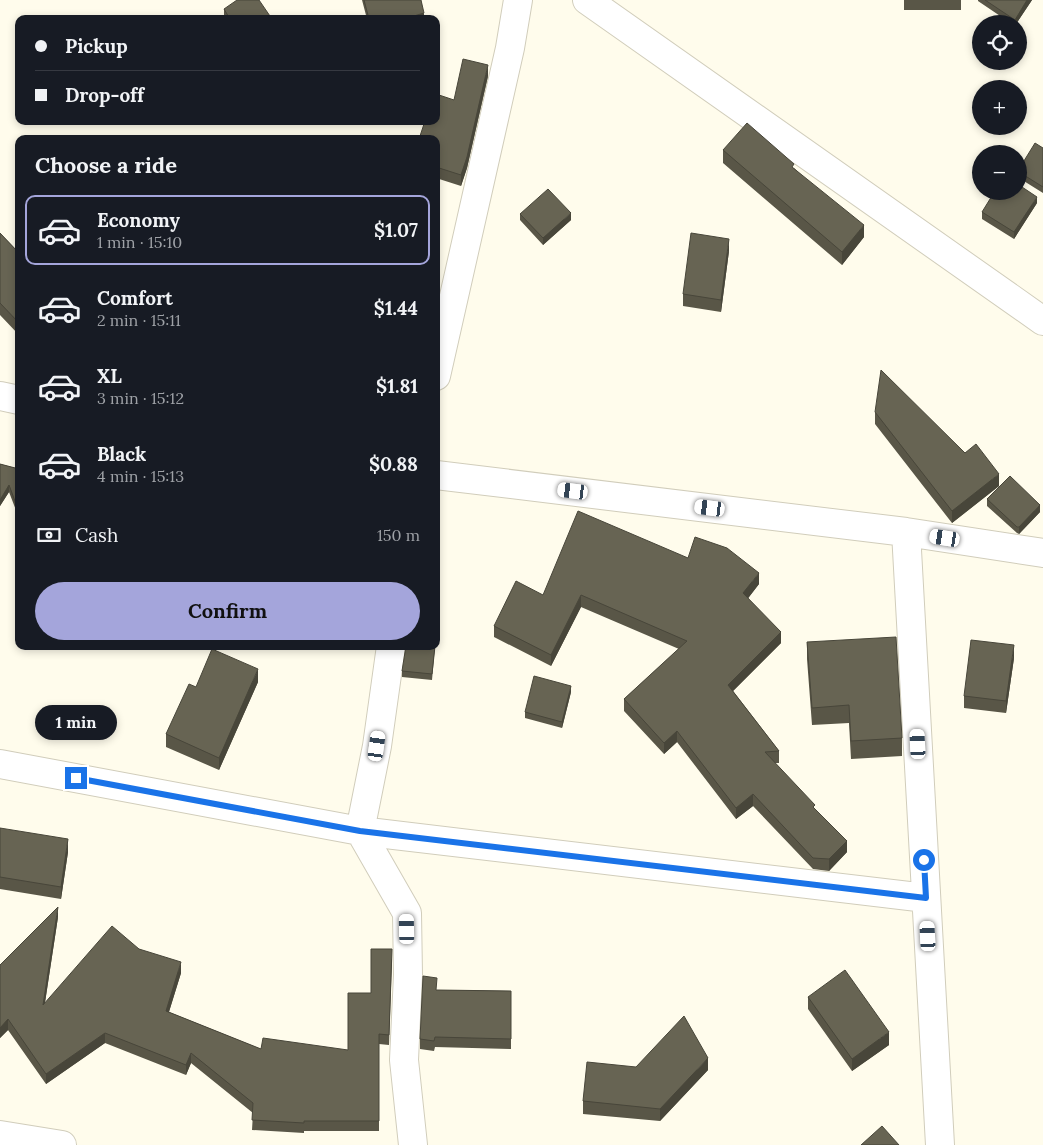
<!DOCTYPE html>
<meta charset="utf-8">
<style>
body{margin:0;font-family:Lora,serif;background:#242831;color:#f1f3f6;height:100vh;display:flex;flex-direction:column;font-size:19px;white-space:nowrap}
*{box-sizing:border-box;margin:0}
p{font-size:16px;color:#9ea1a6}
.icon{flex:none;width:28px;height:28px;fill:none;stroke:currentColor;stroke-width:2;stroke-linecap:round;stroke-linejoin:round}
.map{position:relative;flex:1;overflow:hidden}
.side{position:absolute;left:15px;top:135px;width:425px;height:515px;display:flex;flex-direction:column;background:#171b24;border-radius:10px;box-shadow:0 2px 8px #0003}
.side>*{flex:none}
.banner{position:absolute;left:15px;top:15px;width:425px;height:110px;border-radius:10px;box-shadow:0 2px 8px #0003;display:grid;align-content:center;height:110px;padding:0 20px;background:#171b24}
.controls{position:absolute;left:972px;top:15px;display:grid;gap:10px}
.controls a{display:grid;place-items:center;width:55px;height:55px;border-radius:50%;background:#171b24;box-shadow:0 2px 8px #0003;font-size:25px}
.end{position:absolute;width:22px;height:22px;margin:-11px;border:6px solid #1a73e8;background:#fff;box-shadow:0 0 0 2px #fff}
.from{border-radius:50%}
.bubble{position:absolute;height:35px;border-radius:18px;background:#171b24;box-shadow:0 2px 8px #0003;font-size:16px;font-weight:800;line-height:35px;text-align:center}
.car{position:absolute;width:15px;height:30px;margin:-15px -8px;border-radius:6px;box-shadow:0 0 4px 1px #0007;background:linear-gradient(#fff 24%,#345 0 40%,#fff 0 76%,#345 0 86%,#fff 0)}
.banner b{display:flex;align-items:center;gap:18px;height:48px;font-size:19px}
.banner b+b{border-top:1px solid #363941}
.banner i{width:12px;height:12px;background:#f1f3f6}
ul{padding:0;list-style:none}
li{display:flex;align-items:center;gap:15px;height:70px;margin:0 10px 8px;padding:0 10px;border:2px solid transparent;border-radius:10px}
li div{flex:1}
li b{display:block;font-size:19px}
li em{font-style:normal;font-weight:800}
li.current{border-color:#a4a5db}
li>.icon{width:45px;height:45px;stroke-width:1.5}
h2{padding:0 20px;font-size:22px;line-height:60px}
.pay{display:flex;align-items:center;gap:12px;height:55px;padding:0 20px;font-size:19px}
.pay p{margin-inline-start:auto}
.cta{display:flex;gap:10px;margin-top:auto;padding:10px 20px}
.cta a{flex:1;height:58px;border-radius:30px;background:#a4a5db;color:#111;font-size:20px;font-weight:800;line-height:58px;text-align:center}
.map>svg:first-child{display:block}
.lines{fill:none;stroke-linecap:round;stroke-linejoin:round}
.street-casing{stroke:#d1cdbb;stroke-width:30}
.street{stroke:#fff;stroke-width:28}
.wall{fill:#595647}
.shaded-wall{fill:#48463a}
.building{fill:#676453;stroke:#48463a}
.route{stroke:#1a73e8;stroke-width:6}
</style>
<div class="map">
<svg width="1043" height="1145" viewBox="0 0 1043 1145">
<rect width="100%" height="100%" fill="#fffcec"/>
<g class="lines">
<defs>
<path id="street" d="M 587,0 L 1043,321
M 436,376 L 510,48 L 518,0
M 0,396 L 19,400
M 436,475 L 906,532 L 1043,553
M 906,532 L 940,1145
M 391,646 L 377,746 L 360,831 L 407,913 L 408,975 L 404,1060 L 413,1145
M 0,764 L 360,831 L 926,898
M 0,1135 L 62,1145"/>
</defs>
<!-- street casing -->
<use href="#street" class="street-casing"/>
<!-- street -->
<use href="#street" class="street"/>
</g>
<!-- wall -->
<path class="wall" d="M 362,0 L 421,0 L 424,19 L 367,19 Z
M 904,0 L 961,0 L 961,10 L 904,10 Z
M 978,0 L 1032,0 L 1016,24 L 1012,24 L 978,1 Z
M 224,9 L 272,19 L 226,19 L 224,15 Z
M 488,76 L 467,168 L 461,186 L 436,178 L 436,139 L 454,100 Z
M 1043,148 L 1043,193 L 1019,178 L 1019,169 Z
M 723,150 L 794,168 L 864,237 L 842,265 L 723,163 Z
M 1037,203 L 1014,239 L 982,219 L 982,212 Z
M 520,214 L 571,220 L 543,245 L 520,220 Z
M 0,233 L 19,253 L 19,335 L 0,315 Z
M 729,251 L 721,312 L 683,306 L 683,294 Z
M 875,412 L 965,453 L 999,486 L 952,523 L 875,424 Z
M 0,464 L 19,469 L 19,518 L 9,492 L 0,506 Z
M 987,499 L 1040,512 L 1019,534 L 1017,533 L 987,506 Z
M 688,558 L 759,584 L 748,598 L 781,643 L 733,691 L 779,751 L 779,763 L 775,763 L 815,809 L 847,852 L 829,871 L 813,869 L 753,806 L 736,819 L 677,742 L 664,754 L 624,711 L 624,699 L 679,649 L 581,607 L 551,666 L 494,637 L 494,626 L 543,595 Z
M 807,642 L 902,738 L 902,756 L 851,759 L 849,723 L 812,725 L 807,659 Z
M 435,646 L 432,680 L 402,677 L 402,671 Z
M 1014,658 L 1006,713 L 964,708 L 964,696 Z
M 258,682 L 219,770 L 166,747 L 166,734 L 196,687 Z
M 571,692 L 562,728 L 525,718 L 525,712 Z
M 0,828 L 68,852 L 61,899 L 0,889 Z
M 58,917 L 45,1003 L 139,949 L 181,973 L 169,1012 L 261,1049 L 348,1050 L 371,993 L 392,959 L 389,1045 L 379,1044 L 379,1131 L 304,1131 L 304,1133 L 252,1130 L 253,1113 L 191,1063 L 186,1075 L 105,1043 L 46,1084 L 8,1030 L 0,1038 L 0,965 Z
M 437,990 L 511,991 L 511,1049 L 435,1047 L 434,1051 L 420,1049 L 420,1039 Z
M 808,997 L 889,1045 L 852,1071 L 808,1009 Z
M 636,1067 L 708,1070 L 660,1121 L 583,1114 L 583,1101 Z"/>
<!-- shaded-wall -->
<path class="shaded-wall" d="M 1027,0 L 1032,0 L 1016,24 L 1015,24 L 1015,20 Z
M 424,13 L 424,19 L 404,19 Z
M 488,65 L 488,76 L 467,168 L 461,186 L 461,175 Z
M 1037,197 L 1037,203 L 1014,239 L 1014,232 Z
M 571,213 L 571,220 L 543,245 L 543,238 Z
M 864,225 L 864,237 L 842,265 L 842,252 Z
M 729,239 L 729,251 L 721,312 L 721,300 Z
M 999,474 L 999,486 L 952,523 L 952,511 Z
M 9,485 L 9,492 L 0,506 L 0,500 Z
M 1040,505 L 1040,512 L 1019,534 L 1019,527 Z
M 759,573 L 759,584 L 743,605 L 743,593 Z
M 581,595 L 581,607 L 551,666 L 551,655 Z
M 781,632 L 781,643 L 728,696 L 728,685 Z
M 1014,645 L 1014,658 L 1006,713 L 1006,701 Z
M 258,669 L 258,682 L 219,770 L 219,758 Z
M 571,686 L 571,692 L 562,728 L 562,722 Z
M 677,731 L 677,742 L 664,754 L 664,743 Z
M 753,794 L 753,806 L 736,819 L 736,808 Z
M 68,839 L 68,852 L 61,899 L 61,887 Z
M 847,841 L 847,852 L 829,871 L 829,859 Z
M 58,907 L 58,917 L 43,1015 L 43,1005 Z
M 181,962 L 181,973 L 166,1021 L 166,1011 Z
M 8,1019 L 8,1030 L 0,1038 L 0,1028 Z
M 889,1032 L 889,1045 L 852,1071 L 852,1059 Z
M 105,1033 L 105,1043 L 46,1084 L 46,1074 Z
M 191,1053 L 191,1063 L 186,1075 L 186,1065 Z
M 708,1058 L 708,1070 L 660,1121 L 660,1109 Z"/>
<!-- building -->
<path class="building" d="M 237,0 L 259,0 L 272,19 L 230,19 L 224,9 Z
M 364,0 L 421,0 L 424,13 L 404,19 L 369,19 Z
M 985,0 L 1027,0 L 1015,20 Z
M 463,59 L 488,65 L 467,157 L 461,175 L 436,167 L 436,139 L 419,139 L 425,121 L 436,121 L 436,94 L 454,100 Z
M 747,123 L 794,164 L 792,167 L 864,225 L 842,252 L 723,150 Z
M 1035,143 L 1043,148 L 1043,187 L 1019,172 L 1019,169 Z
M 1019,185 L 1037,197 L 1014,232 L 982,212 L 995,191 L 1019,191 Z
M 548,189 L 571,213 L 543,238 L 520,214 Z
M 0,233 L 19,253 L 19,323 L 0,303 Z
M 691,233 L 729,239 L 721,300 L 683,294 Z
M 881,370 L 965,453 L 976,444 L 999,474 L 952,511 L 875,412 Z
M 0,464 L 19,469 L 19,512 L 9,485 L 0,500 Z
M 1010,476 L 1040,505 L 1019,527 L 1017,527 L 987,499 Z
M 578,511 L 688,558 L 695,537 L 727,548 L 759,573 L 743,593 L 781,632 L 728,685 L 779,751 L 765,752 L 815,805 L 813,807 L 847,841 L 829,859 L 813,858 L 753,794 L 736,808 L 677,731 L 664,743 L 624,699 L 687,641 L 581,595 L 551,655 L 494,626 L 516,581 L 543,595 Z
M 896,637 L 902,738 L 851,741 L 849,705 L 812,708 L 807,642 Z
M 971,640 L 1014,645 L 1006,701 L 964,696 Z
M 406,646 L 435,646 L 432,674 L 402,671 Z
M 212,649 L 258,669 L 219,758 L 166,734 L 189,684 L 196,687 Z
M 534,676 L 571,686 L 562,722 L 525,712 Z
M 0,828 L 68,839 L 61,887 L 0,877 Z
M 58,907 L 43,1005 L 112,926 L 139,949 L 181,962 L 166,1011 L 261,1049 L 263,1038 L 348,1050 L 348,993 L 371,993 L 371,949 L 392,949 L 389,1035 L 379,1034 L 379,1121 L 304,1121 L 304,1123 L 252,1120 L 253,1103 L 191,1053 L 186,1065 L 105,1033 L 46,1074 L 8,1019 L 0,1028 L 0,965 Z
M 845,970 L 889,1032 L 852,1059 L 808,997 Z
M 423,976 L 437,978 L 436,990 L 511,991 L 511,1039 L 435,1037 L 434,1041 L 420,1039 Z
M 684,1016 L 708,1058 L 660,1109 L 583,1101 L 587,1062 L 636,1067 Z
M 882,1126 L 899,1145 L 861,1145 Z"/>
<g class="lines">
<!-- route -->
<path class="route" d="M 76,778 L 360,831 L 926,898 L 924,860"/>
</g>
</svg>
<div class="controls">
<a><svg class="icon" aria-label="locate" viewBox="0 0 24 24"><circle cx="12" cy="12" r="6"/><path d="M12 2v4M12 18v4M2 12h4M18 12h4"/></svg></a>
<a>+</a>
<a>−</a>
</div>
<i class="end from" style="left:924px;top:860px"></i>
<i class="end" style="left:76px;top:778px"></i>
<div class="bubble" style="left:35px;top:705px;width:82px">1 min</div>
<i class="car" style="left:573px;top:491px;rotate:277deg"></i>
<i class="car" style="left:710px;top:508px;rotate:277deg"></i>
<i class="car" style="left:945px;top:538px;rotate:279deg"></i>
<i class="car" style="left:918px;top:744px;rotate:357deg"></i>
<i class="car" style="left:377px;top:746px;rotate:8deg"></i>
<i class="car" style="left:407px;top:929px;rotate:359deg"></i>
<i class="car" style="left:928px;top:936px;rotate:357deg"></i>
<div class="banner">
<b><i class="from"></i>Pickup</b>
<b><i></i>Drop-off</b>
</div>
<section class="side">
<h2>Choose a ride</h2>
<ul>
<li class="current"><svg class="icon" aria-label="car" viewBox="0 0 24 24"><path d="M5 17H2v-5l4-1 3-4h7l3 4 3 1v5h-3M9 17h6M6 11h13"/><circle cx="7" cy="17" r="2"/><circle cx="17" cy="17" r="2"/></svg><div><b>Economy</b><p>1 min · 15:10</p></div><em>$1.07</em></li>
<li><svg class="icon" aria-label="car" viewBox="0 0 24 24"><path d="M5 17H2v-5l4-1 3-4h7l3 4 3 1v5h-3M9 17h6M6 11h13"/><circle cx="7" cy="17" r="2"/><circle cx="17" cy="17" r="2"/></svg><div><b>Comfort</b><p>2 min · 15:11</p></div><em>$1.44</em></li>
<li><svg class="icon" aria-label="car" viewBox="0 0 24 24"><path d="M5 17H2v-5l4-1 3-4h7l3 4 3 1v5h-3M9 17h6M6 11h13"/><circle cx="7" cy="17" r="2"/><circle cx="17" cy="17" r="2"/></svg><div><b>XL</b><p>3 min · 15:12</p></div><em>$1.81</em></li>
<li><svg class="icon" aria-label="car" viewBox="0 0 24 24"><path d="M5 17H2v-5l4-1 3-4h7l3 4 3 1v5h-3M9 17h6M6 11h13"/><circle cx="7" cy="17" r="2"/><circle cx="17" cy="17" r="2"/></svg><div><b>Black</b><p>4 min · 15:13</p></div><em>$0.88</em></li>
</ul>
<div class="pay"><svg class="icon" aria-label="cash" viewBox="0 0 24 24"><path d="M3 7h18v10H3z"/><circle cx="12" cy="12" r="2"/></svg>Cash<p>150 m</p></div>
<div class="cta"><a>Confirm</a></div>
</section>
</div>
